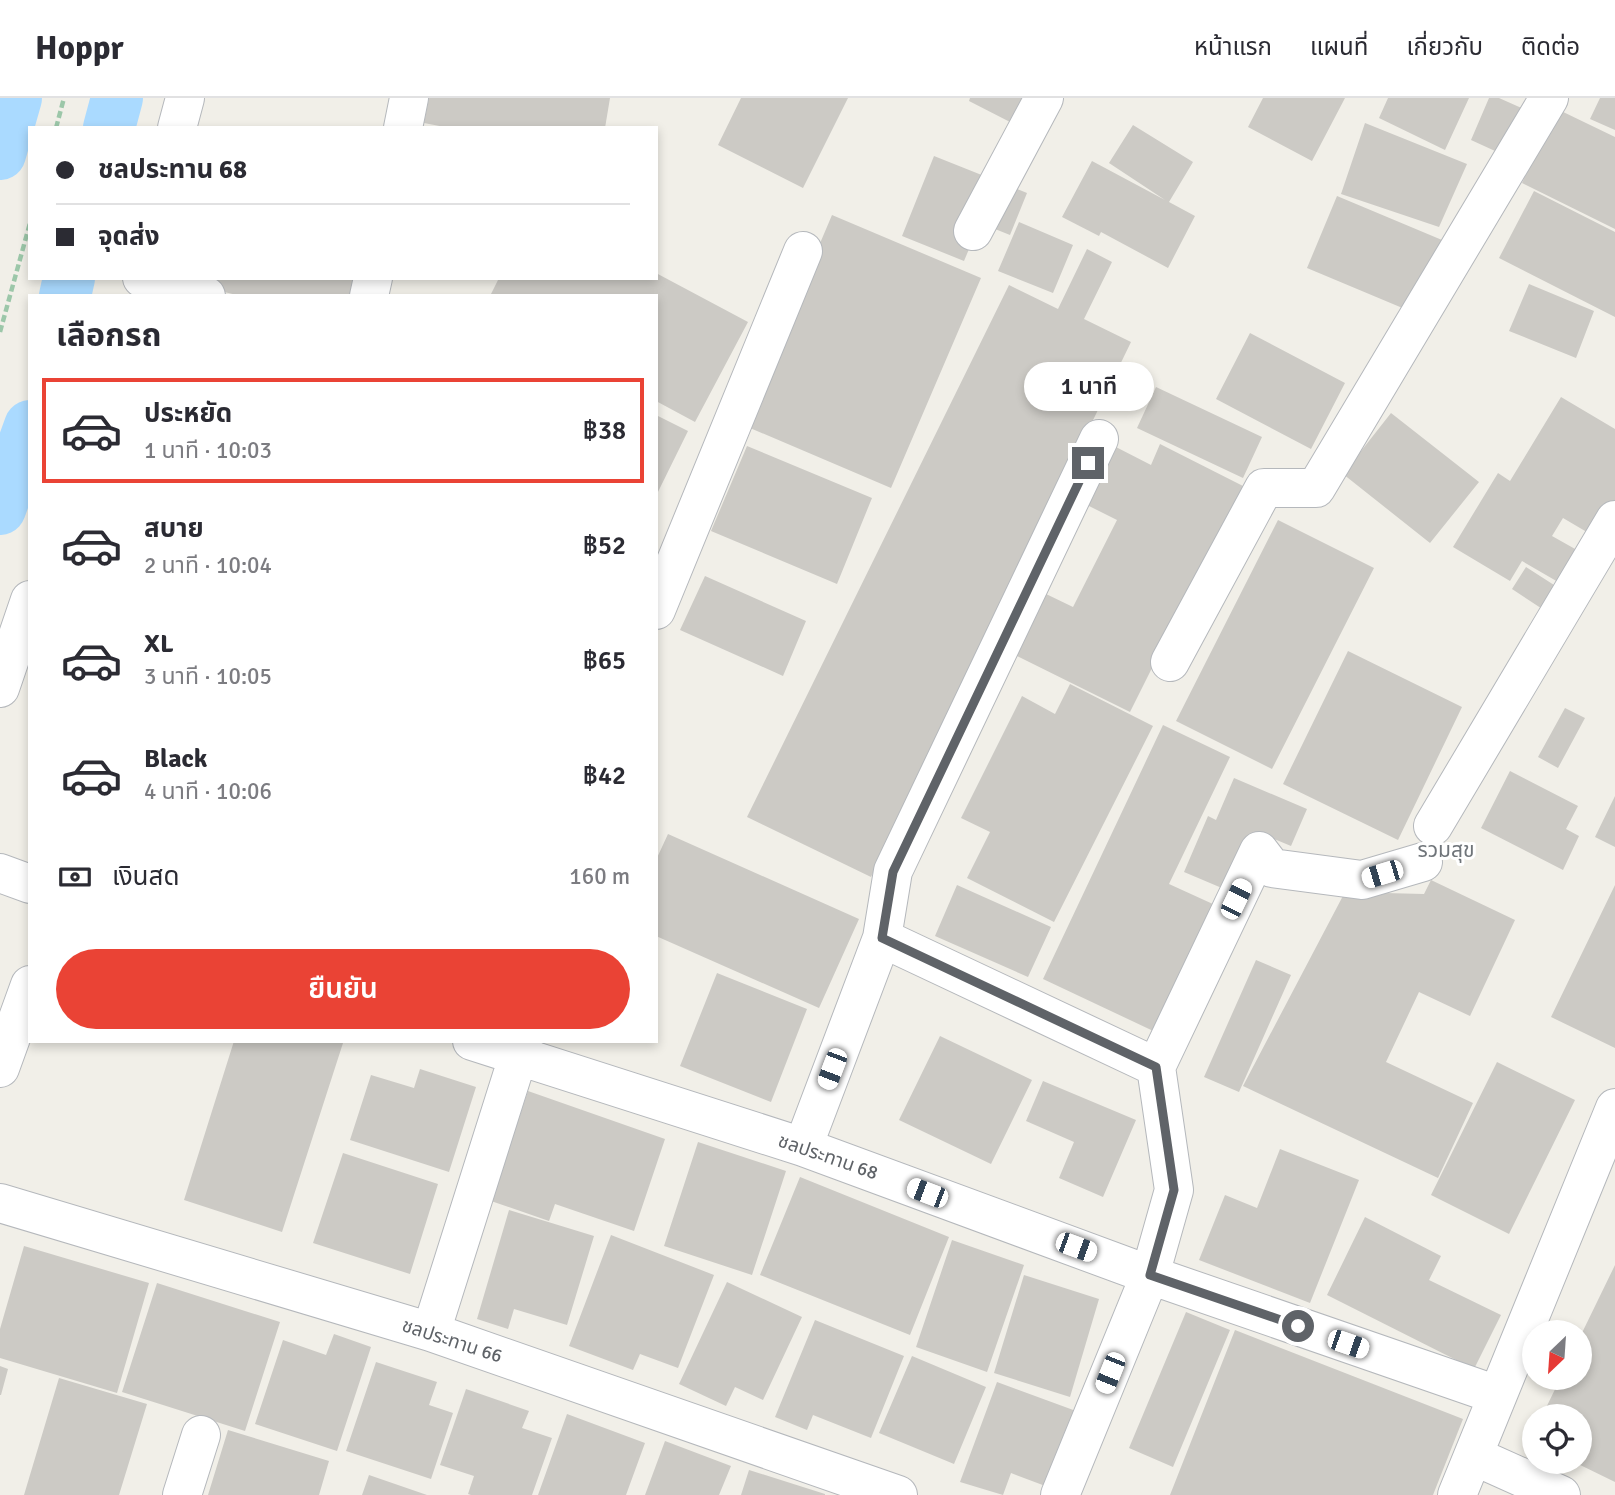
<!DOCTYPE html>
<html lang="th">
<meta charset="utf-8">
<style>
body{margin:0;font-family:Signika,"Noto Sans Thai",sans-serif;background:#f7f7f7;color:#2b2b33;height:100vh;display:flex;flex-direction:column;font-size:26px;white-space:nowrap}
*{box-sizing:border-box;margin:0}
p{font-size:23px;color:#7c7c81}
.icon{flex:none;width:38px;height:38px;fill:none;stroke:currentColor;stroke-width:2;stroke-linecap:round;stroke-linejoin:round}
.map{position:relative;flex:1;overflow:hidden}
.panel{position:absolute;left:28px;top:196px;width:630px;height:749px;display:flex;flex-direction:column;background:#fff;border-radius:0px;box-shadow:0 4px 10px #0003}
.panel>*{flex:none}
.guide{position:absolute;left:28px;top:28px;width:630px;height:154px;border-radius:0px;box-shadow:0 4px 10px #0003;display:grid;align-content:center;height:154px;padding:0 28px;background:#fff}
.needle{width:46px;rotate:205deg}
.fabs{position:absolute;left:1522px;top:1222px;display:grid;gap:14px}
.fabs a{display:grid;place-items:center;width:70px;height:70px;border-radius:50%;background:#fff;box-shadow:0 4px 10px #0003;font-size:35px}
.end{position:absolute;width:32px;height:32px;margin:-16px;border:9px solid #5f6368;background:#fff;box-shadow:0 0 0 4px #fff}
.from{border-radius:50%}
.bubble{position:absolute;height:49px;border-radius:24px;background:#fff;box-shadow:0 4px 10px #0003;font-size:23px;font-weight:600;line-height:49px;text-align:center}
.car{position:absolute;width:21px;height:42px;margin:-21px -10px;border-radius:9px;box-shadow:0 0 5px 2px #0007;background:linear-gradient(#fff 24%,#345 0 40%,#fff 0 76%,#345 0 86%,#fff 0)}
.guide b{display:flex;align-items:center;gap:24px;height:66px;font-size:26px}
.guide b+b{border-top:2px solid #e1e1e2}
.guide i{width:18px;height:18px;background:#2b2b33}
ul{padding:0;list-style:none}
li{display:flex;align-items:center;gap:21px;height:105px;margin:0 14px 10px;padding:0 14px;border:4px solid transparent;border-radius:0px}
li div{flex:1}
li b{display:block;font-size:26px}
li em{font-style:normal;font-weight:600}
li.on{border-color:#ea4335}
li>.icon{width:63px;height:63px;stroke-width:1.5}
h2{padding:0 28px;font-size:32px;line-height:84px}
.pay{display:flex;align-items:center;gap:18px;height:77px;padding:0 28px;font-size:26px}
.pay p{margin-inline-start:auto}
.primary-button{display:flex;gap:14px;margin-top:auto;padding:14px 28px}
.primary-button a{flex:1;height:80px;border-radius:42px;background:#ea4335;color:#fff;font-size:28px;font-weight:600;line-height:80px;text-align:center}
header{display:flex;align-items:center;gap:42px;box-sizing:border-box;height:98px;padding:0 35px;background:#fff;border-bottom:2px solid #e1e1e2}
header strong{font-size:33px}
nav{display:flex;gap:38px;margin-inline-start:auto;font-size:24px}
.map>svg:first-child{display:block}
.lines{fill:none;stroke-linecap:round;stroke-linejoin:round}
.canal{stroke:#aadaff;stroke-width:52}
.building{fill:#cccac5}
.minor-casing{stroke:#b5b8bc;stroke-width:40}
.path{stroke:#9cc7a9;stroke-width:4.5;stroke-dasharray:7 3.5;stroke-linecap:butt}
.minor{stroke:#fff;stroke-width:38}
.route{stroke:#5f6368;stroke-width:9}
.labels{text-anchor:middle;dominant-baseline:central;stroke-width:6;stroke-linejoin:round;paint-order:stroke}
.street-label{font-size:19px;fill:#5f6368;stroke:#fff}
.neighbourhood-label{font-size:21px;fill:#70757a;stroke:#fff}
</style>
<header>
<strong>Hoppr</strong>
<nav><a>หน้าแรก</a><a>แผนที่</a><a>เกี่ยวกับ</a><a>ติดต่อ</a></nav>
</header>
<div class="map">
<svg width="1615" height="1397" viewBox="0 0 1615 1397">
<rect width="100%" height="100%" fill="#f1efe8"/>
<g class="lines">
<!-- canal -->
<path class="canal" d="M 109,30 L 117,0
M 0,56 L 16,0
M 65,198 L 69,180
M 0,411 L 30,328"/>
</g>
<!-- building -->
<path class="building" d="M 429,0 L 610,0 L 605,30 L 450,30 L 424,25 Z
M 741,0 L 848,0 L 803,90 L 718,47 Z
M 970,0 L 1022,0 L 1010,24 L 969,3 Z
M 1263,0 L 1345,0 L 1312,63 L 1248,29 Z
M 1388,0 L 1469,0 L 1445,52 L 1379,20 Z
M 1489,0 L 1499,0 L 1526,12 L 1506,58 L 1471,42 Z
M 1600,0 L 1615,0 L 1615,32 L 1590,21 Z
M 1557,11 L 1615,39 L 1615,131 L 1522,85 Z
M 1365,25 L 1467,66 L 1439,129 L 1341,96 Z
M 1133,27 L 1193,64 L 1169,104 L 1195,118 L 1168,170 L 1101,134 L 1099,138 L 1062,119 L 1092,63 L 1165,102 L 1109,65 Z
M 934,58 L 1027,95 L 1010,137 L 980,125 L 964,163 L 902,138 Z
M 1534,93 L 1615,134 L 1615,219 L 1499,160 Z
M 1337,98 L 1442,142 L 1412,214 L 1307,170 Z
M 832,117 L 981,180 L 891,390 L 743,327 Z
M 1019,124 L 1073,147 L 1053,195 L 998,173 Z
M 1087,151 L 1112,164 L 1084,221 L 1131,244 L 871,779 L 747,719 L 1009,187 L 1058,211 Z
M 656,175 L 748,224 L 695,324 L 656,303 L 656,198 L 490,198 L 499,180 L 656,180 Z
M 196,180 L 366,180 L 362,198 L 241,198 L 195,187 Z
M 1529,186 L 1594,213 L 1576,260 L 1509,233 Z
M 1250,235 L 1345,285 L 1311,351 L 1216,301 Z
M 1156,289 L 1262,339 L 1243,380 L 1137,330 Z
M 1561,299 L 1615,331 L 1615,411 L 1597,440 L 1563,420 L 1552,438 L 1584,456 L 1565,488 L 1522,463 L 1510,483 L 1453,449 L 1498,375 L 1510,383 Z
M 1391,315 L 1479,384 L 1430,445 L 1343,376 Z
M 656,317 L 688,333 L 656,398 Z
M 1160,346 L 1243,388 L 1130,614 L 1013,556 L 1044,495 L 1073,509 L 1117,422 L 1083,405 L 1112,347 L 1151,367 Z
M 747,348 L 872,400 L 837,486 L 711,433 Z
M 1278,422 L 1374,470 L 1272,671 L 1176,623 Z
M 1526,469 L 1568,496 L 1553,518 L 1512,491 Z
M 705,478 L 806,523 L 783,578 L 680,532 Z
M 1348,553 L 1462,609 L 1398,742 L 1283,686 Z
M 1070,586 L 1153,628 L 1054,824 L 967,780 L 990,734 L 961,720 L 1022,598 L 1055,616 Z
M 1565,610 L 1585,620 L 1558,670 L 1538,659 Z
M 1163,627 L 1230,659 L 1169,786 L 1226,812 L 1166,939 L 1043,881 Z
M 1510,673 L 1578,708 L 1566,731 L 1579,738 L 1563,772 L 1481,730 Z
M 1234,680 L 1307,711 L 1291,748 L 1262,736 L 1236,796 L 1184,774 L 1208,718 L 1216,722 Z
M 1615,698 L 1615,749 L 1595,739 Z
M 668,736 L 859,821 L 819,910 L 656,838 L 656,762 Z
M 1431,782 L 1515,822 L 1470,918 L 1419,894 L 1386,964 L 1473,1005 L 1438,1080 L 1243,988 L 1345,794 L 1424,796 Z
M 957,787 L 1051,829 L 1028,879 L 935,838 Z
M 1615,787 L 1615,950 L 1551,919 Z
M 1256,862 L 1291,877 L 1239,994 L 1204,979 Z
M 717,875 L 807,911 L 771,1004 L 680,968 Z
M 940,938 L 1032,982 L 991,1066 L 899,1022 Z
M 234,943 L 343,945 L 282,1134 L 184,1102 Z
M 1497,964 L 1575,1002 L 1509,1136 L 1431,1097 Z
M 420,971 L 476,989 L 449,1074 L 350,1042 L 371,977 L 414,990 Z
M 1043,983 L 1136,1022 L 1103,1099 L 1059,1080 L 1074,1044 L 1026,1023 Z
M 528,993 L 665,1041 L 634,1133 L 555,1106 L 549,1123 L 491,1103 Z
M 698,1044 L 786,1073 L 752,1177 L 664,1148 Z
M 1280,1051 L 1359,1082 L 1310,1205 L 1199,1162 L 1225,1097 L 1257,1110 Z
M 343,1055 L 438,1086 L 410,1176 L 313,1145 Z
M 800,1079 L 949,1139 L 910,1237 L 760,1177 Z
M 509,1112 L 594,1138 L 567,1227 L 514,1211 L 508,1231 L 477,1221 Z
M 1365,1119 L 1441,1158 L 1429,1182 L 1501,1217 L 1474,1271 L 1327,1197 Z
M 611,1137 L 714,1177 L 678,1270 L 640,1256 L 633,1272 L 569,1248 Z
M 952,1142 L 1024,1167 L 987,1274 L 916,1249 Z
M 24,1148 L 149,1185 L 117,1295 L 0,1260 L 0,1231 Z
M 1615,1167 L 1615,1384 L 1572,1363 L 1580,1363 L 1580,1318 L 1542,1318 L 1561,1279 L 1580,1279 L 1580,1239 Z
M 1024,1177 L 1099,1201 L 1070,1299 L 994,1275 Z
M 727,1184 L 802,1219 L 763,1302 L 735,1289 L 726,1308 L 679,1286 Z
M 157,1185 L 280,1224 L 245,1333 L 122,1294 Z
M 1186,1214 L 1230,1232 L 1173,1369 L 1129,1350 Z
M 815,1222 L 904,1258 L 871,1340 L 813,1317 L 807,1332 L 775,1319 Z
M 1235,1232 L 1463,1321 L 1433,1397 L 1170,1397 Z
M 334,1236 L 371,1249 L 337,1353 L 255,1326 L 283,1242 L 326,1257 Z
M 912,1258 L 986,1289 L 954,1366 L 879,1335 Z
M 376,1264 L 437,1284 L 429,1307 L 453,1315 L 431,1381 L 346,1353 Z
M 0,1268 L 8,1271 L 1,1297 L 0,1297 Z
M 59,1280 L 147,1306 L 119,1397 L 24,1397 Z
M 997,1284 L 1076,1313 L 1048,1389 L 1011,1375 L 1003,1397 L 960,1384 Z
M 466,1291 L 529,1313 L 522,1330 L 552,1340 L 532,1397 L 471,1397 L 468,1396 L 474,1378 L 440,1367 Z
M 567,1316 L 645,1345 L 626,1397 L 538,1397 Z
M 228,1332 L 329,1363 L 319,1397 L 208,1397 Z
M 665,1343 L 731,1368 L 719,1397 L 645,1397 Z
M 749,1372 L 825,1396 L 825,1397 L 741,1397 Z
M 369,1377 L 427,1397 L 362,1397 Z"/>
<g class="lines">
<defs>
<path id="minor" d="M 177,30 L 185,0
M 403,30 L 409,0
M 973,133 L 1044,0
M 142,180 L 206,198
M 369,198 L 373,180
M 656,512 L 803,153
M 1170,564 L 1264,390 L 1316,390 L 1549,0
M 0,590 L 30,502
M 1433,728 L 1615,422
M 0,775 L 30,786
M 882,840 L 1156,969 L 1174,1092 L 1150,1177 L 1060,1397
M 472,943 L 803,1049 L 1150,1177 L 1497,1297
M 1156,969 L 1259,753 L 1272,770 L 1362,782 L 1423,764
M 0,970 L 30,887
M 803,1049 L 882,840 L 893,773 L 1099,341
M 0,1105 L 431,1234 L 898,1397
M 431,1234 L 523,943
M 1474,1358 L 1561,1397
M 182,1397 L 201,1337
M 1457,1397 L 1615,1010"/>
</defs>
<!-- minor casing -->
<use href="#minor" class="minor-casing"/>
<!-- path -->
<path class="path" d="M 56,30 L 64,0
M 0,234 L 30,125"/>
<!-- minor -->
<use href="#minor" class="minor"/>
</g>
<g class="lines">
<!-- route -->
<path class="route" d="M 1088,365 L 893,774 L 882,840 L 1156,969 L 1174,1092 L 1150,1177 L 1298,1228"/>
</g>
<g class="labels">
<!-- street labels -->
<g class="street-label">
<text transform="translate(828 1059) rotate(19)">ชลประทาน 68</text>
<text transform="translate(452 1243) rotate(18)">ชลประทาน 66</text>
</g>
<!-- neighbourhood labels -->
<g class="neighbourhood-label">
<text x="1446" y="752">รวมสุข</text>
</g>
</g>
</svg>
<div class="fabs">
<a><svg class="needle" viewBox="-14 -14 28 28"><path d="M0-13l5 13h-10z" fill="#e53935"/><path d="M0 13l5-13h-10z" fill="#7c7c81"/></svg></a>
<a><svg class="icon" aria-label="locate" viewBox="0 0 24 24"><circle cx="12" cy="12" r="6"/><path d="M12 2v4M12 18v4M2 12h4M18 12h4"/></svg></a>
</div>
<i class="end from" style="left:1298px;top:1228px"></i>
<i class="end" style="left:1088px;top:365px"></i>
<div class="bubble" style="left:1024px;top:264px;width:130px">1 นาที</div>
<i class="car" style="left:1382px;top:776px;rotate:253deg"></i>
<i class="car" style="left:1236px;top:801px;rotate:26deg"></i>
<i class="car" style="left:832px;top:971px;rotate:201deg"></i>
<i class="car" style="left:927px;top:1095px;rotate:291deg"></i>
<i class="car" style="left:1076px;top:1149px;rotate:110deg"></i>
<i class="car" style="left:1348px;top:1246px;rotate:109deg"></i>
<i class="car" style="left:1110px;top:1275px;rotate:202deg"></i>
<div class="guide">
<b><i class="from"></i>ชลประทาน 68</b>
<b><i></i>จุดส่ง</b>
</div>
<section class="panel">
<h2>เลือกรถ</h2>
<ul>
<li class="on"><svg class="icon" aria-label="car" viewBox="0 0 24 24"><path d="M5 17H2v-5l4-1 3-4h7l3 4 3 1v5h-3M9 17h6M6 11h13"/><circle cx="7" cy="17" r="2"/><circle cx="17" cy="17" r="2"/></svg><div><b>ประหยัด</b><p>1 นาที · 10:03</p></div><em>฿38</em></li>
<li><svg class="icon" aria-label="car" viewBox="0 0 24 24"><path d="M5 17H2v-5l4-1 3-4h7l3 4 3 1v5h-3M9 17h6M6 11h13"/><circle cx="7" cy="17" r="2"/><circle cx="17" cy="17" r="2"/></svg><div><b>สบาย</b><p>2 นาที · 10:04</p></div><em>฿52</em></li>
<li><svg class="icon" aria-label="car" viewBox="0 0 24 24"><path d="M5 17H2v-5l4-1 3-4h7l3 4 3 1v5h-3M9 17h6M6 11h13"/><circle cx="7" cy="17" r="2"/><circle cx="17" cy="17" r="2"/></svg><div><b>XL</b><p>3 นาที · 10:05</p></div><em>฿65</em></li>
<li><svg class="icon" aria-label="car" viewBox="0 0 24 24"><path d="M5 17H2v-5l4-1 3-4h7l3 4 3 1v5h-3M9 17h6M6 11h13"/><circle cx="7" cy="17" r="2"/><circle cx="17" cy="17" r="2"/></svg><div><b>Black</b><p>4 นาที · 10:06</p></div><em>฿42</em></li>
</ul>
<div class="pay"><svg class="icon" aria-label="cash" viewBox="0 0 24 24"><path d="M3 7h18v10H3z"/><circle cx="12" cy="12" r="2"/></svg>เงินสด<p>160 m</p></div>
<div class="primary-button"><a>ยืนยัน</a></div>
</section>
</div>
